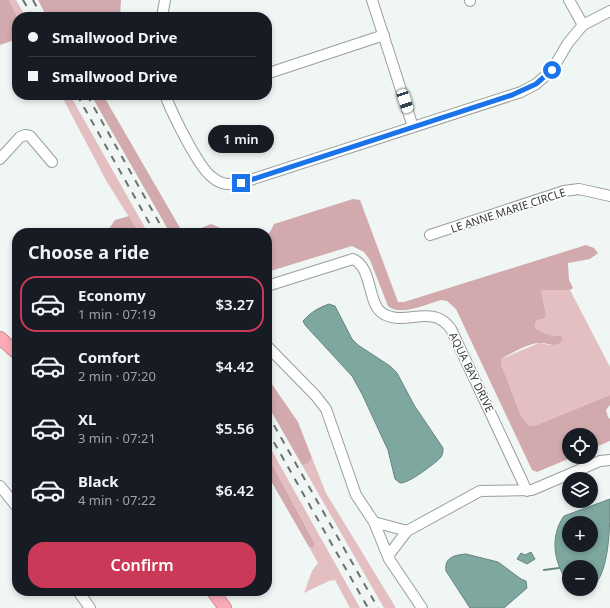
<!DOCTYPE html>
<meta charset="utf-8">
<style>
body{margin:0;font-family:"Noto Sans",sans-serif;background:#20242c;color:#f1f3f6;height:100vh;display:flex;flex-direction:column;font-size:15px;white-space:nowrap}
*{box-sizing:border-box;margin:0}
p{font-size:13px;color:#9ea1a6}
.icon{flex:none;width:22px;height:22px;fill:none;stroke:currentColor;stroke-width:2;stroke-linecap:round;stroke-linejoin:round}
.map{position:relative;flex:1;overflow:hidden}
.sheet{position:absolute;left:12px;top:228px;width:260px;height:368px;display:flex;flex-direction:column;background:#171b24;border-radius:16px;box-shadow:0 2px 6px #0003}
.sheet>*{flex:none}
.guide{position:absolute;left:12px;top:12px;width:260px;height:88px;border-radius:16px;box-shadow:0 2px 6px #0003;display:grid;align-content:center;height:88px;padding:0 16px;background:#171b24}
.buttons{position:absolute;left:562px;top:428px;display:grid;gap:8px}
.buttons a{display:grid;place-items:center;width:36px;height:36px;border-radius:50%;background:#171b24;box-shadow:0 2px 6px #0003;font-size:20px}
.end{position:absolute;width:18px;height:18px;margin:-9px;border:5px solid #1a73e8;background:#fff;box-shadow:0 0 0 2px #fff}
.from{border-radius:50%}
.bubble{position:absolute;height:28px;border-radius:14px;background:#171b24;box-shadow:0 2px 6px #0003;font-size:13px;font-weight:600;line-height:28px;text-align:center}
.car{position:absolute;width:12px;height:24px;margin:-12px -6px;border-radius:5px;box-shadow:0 0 3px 1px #0007;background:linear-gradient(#fff 24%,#345 0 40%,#fff 0 76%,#345 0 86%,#fff 0)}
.guide b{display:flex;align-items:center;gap:14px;height:38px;font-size:15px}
.guide b+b{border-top:1px solid #363941}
.guide i{width:10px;height:10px;background:#f1f3f6}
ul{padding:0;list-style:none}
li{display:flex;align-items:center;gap:12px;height:56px;margin:0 8px 6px;padding:0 8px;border:2px solid transparent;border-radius:16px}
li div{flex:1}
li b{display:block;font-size:15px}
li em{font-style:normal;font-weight:600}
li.on{border-color:#ca3a58}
li>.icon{width:36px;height:36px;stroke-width:1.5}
h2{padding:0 16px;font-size:18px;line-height:48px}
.cta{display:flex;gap:8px;margin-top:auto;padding:8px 16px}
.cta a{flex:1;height:46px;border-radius:16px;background:#ca3a58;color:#fff;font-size:16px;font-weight:600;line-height:46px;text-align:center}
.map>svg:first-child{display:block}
.green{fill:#e4bfc2}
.forest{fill:#d2aaad}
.water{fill:#7da79f;stroke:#688680;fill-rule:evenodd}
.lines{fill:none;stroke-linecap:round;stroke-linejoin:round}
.stream{stroke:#688680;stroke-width:2}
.minor-casing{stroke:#999f9e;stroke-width:12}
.major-casing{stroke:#b35f6b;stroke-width:14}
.minor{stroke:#fff;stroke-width:10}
.major{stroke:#faabb6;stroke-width:13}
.rail{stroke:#6c706e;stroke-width:2;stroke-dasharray:7 7;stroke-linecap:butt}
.route{stroke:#1a73e8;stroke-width:5}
.labels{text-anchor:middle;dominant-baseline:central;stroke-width:3;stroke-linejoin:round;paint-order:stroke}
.street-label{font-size:11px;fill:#373a39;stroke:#fff}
</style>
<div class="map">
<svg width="610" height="608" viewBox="0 0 610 608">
<rect width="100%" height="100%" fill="#eff6f4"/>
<!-- green -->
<path class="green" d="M 9,0 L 16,0 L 26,17 L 17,17 Z
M 61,95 L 70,95 L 148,233 L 139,233 L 107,182 Z
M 544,289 L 570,290 L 610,367 L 610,395 L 534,426 L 530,426 L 522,418 L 501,364 L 501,359 L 539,343 L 551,345 L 561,336 L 549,335 L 536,329 L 535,324 L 537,320 L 544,319 L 546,315 L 541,290 Z
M 267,442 L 360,608 L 350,608 L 335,580 L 329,581 L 304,593 L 312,571 L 318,563 L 309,547 L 313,548 L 315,544 L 267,455 Z
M 312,458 L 326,493 L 396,608 L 384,608 L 302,465 L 308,464 Z"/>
<!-- forest -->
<path class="forest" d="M 0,0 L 9,0 L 17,17 L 17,39 L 0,45 Z
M 38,0 L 121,0 L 120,17 L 47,17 Z
M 91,95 L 103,95 L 183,233 L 170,233 Z
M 353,199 L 360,200 L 398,302 L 404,302 L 586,245 L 594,248 L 598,253 L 590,259 L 568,263 L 569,280 L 573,288 L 570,290 L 541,290 L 546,315 L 544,319 L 537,320 L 535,324 L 536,329 L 549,335 L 561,336 L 563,340 C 555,349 549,342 539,343 C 530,343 514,352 506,356 L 501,359 L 501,364 L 522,418 L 530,426 L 534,426 L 610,395 L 610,405 L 606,410 L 608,417 L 610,419 L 610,441 L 591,449 L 591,435 L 569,435 L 569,457 L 573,457 L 537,472 L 532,470 L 456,309 L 447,301 L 441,300 C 427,304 400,317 388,306 L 370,260 L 364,252 L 352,246 L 267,272 L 267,234 L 270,232 L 274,224 Z
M 129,216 L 139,233 L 106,233 L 115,220 Z
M 211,224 L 223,229 L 224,233 L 199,233 L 201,228 Z
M 267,377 L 298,422 L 312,458 L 308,464 L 302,465 L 267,404 Z
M 267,455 L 315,544 L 313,548 L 309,547 L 267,474 Z"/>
<!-- water -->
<path class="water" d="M 329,304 L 335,306 L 352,339 L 358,345 L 390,366 L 397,373 L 414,405 L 443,448 C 443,451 443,454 441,457 C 436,463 408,484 400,483 L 395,479 L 388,450 L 362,394 L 352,376 L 305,325 L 303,321 C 311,312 318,308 329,304 Z
M 610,499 C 610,524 610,575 591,588 L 591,567 L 569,567 L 569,584 C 554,564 549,537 564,516 ZM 569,523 L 591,523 L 591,545 L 569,545 Z
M 531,552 L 535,559 L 527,564 L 517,559 L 521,553 L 525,555 Z
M 466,554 L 498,562 L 521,579 L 526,581 L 527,588 L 504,608 L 470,608 L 446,571 C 444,557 455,555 466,554 Z"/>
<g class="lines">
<!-- stream -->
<path class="stream" d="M 544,570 L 559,568"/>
<defs>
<path id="minor" d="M 372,0 L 413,127
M 470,0 L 470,1
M 569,0 L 583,25
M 162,17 L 165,0
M 269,73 L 384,35
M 165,95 C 172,113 198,167 212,177 C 221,185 230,185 241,183 L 521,92 L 536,84 L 552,70 L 568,43 L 583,25 L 610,11
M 0,159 L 20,137 L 25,135 L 30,136 L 52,162
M 430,235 L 564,191 L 579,189 L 610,196
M 267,286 L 353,259 C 373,268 367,302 382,313 C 405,328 431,302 451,329 L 527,491
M 267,346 L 315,395 L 326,409 L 356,495 L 374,522 L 389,559 L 422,608
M 0,486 L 17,507
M 374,522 L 407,531
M 388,556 L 407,531 L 480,491 L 532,490 L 600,461 L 610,460
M 78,591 L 90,608"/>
<path id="major" d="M 0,338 L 17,353
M 213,591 L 225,608"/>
</defs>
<!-- minor casing -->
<use href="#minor" class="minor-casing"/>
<!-- major casing -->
<use href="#major" class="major-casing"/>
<!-- minor -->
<use href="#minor" class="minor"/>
<!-- major -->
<use href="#major" class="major"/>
<!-- rail -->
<path class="rail" d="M 23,0 L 33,17
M 33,0 L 42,17
M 77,95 L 155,233
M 87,95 L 165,233
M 267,413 L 378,608
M 267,430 L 368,608"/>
</g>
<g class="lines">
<!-- route -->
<path class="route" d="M 241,183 L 512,95 L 536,84 L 552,70"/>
</g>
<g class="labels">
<!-- street labels -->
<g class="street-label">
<text transform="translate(508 210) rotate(-18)">LE ANNE MARIE CIRCLE</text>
<text transform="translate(472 372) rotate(64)">AQUA BAY DRIVE</text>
</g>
</g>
</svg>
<div class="buttons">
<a><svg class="icon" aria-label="locate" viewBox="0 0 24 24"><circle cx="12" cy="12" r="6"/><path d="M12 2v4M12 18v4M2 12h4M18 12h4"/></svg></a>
<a><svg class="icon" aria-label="layers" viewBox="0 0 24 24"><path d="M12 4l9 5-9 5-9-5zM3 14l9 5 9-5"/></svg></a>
<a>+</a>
<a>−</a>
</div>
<i class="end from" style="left:552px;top:70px"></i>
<i class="end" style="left:241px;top:183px"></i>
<div class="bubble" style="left:208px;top:125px;width:66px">1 min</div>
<i class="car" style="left:405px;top:101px;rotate:162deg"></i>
<div class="guide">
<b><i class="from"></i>Smallwood Drive</b>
<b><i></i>Smallwood Drive</b>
</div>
<section class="sheet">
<h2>Choose a ride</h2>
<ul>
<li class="on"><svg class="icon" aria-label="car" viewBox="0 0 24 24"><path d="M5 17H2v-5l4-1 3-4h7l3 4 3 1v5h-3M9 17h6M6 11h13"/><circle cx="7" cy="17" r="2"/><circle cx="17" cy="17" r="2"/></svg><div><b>Economy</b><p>1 min · 07:19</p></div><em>$3.27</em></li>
<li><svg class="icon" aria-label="car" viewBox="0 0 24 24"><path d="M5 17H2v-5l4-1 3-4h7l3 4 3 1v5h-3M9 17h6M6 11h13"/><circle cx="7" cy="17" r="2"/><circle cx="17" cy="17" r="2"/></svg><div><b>Comfort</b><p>2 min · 07:20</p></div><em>$4.42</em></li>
<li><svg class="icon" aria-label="car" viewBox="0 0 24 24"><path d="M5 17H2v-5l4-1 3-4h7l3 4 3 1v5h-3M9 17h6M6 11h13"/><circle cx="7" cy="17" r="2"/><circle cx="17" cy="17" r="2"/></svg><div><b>XL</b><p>3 min · 07:21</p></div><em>$5.56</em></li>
<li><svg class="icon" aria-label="car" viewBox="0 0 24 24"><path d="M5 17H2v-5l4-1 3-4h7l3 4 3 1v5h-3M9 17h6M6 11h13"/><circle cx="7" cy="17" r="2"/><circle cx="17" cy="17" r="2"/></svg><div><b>Black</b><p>4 min · 07:22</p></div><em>$6.42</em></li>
</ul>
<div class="cta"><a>Confirm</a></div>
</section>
</div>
